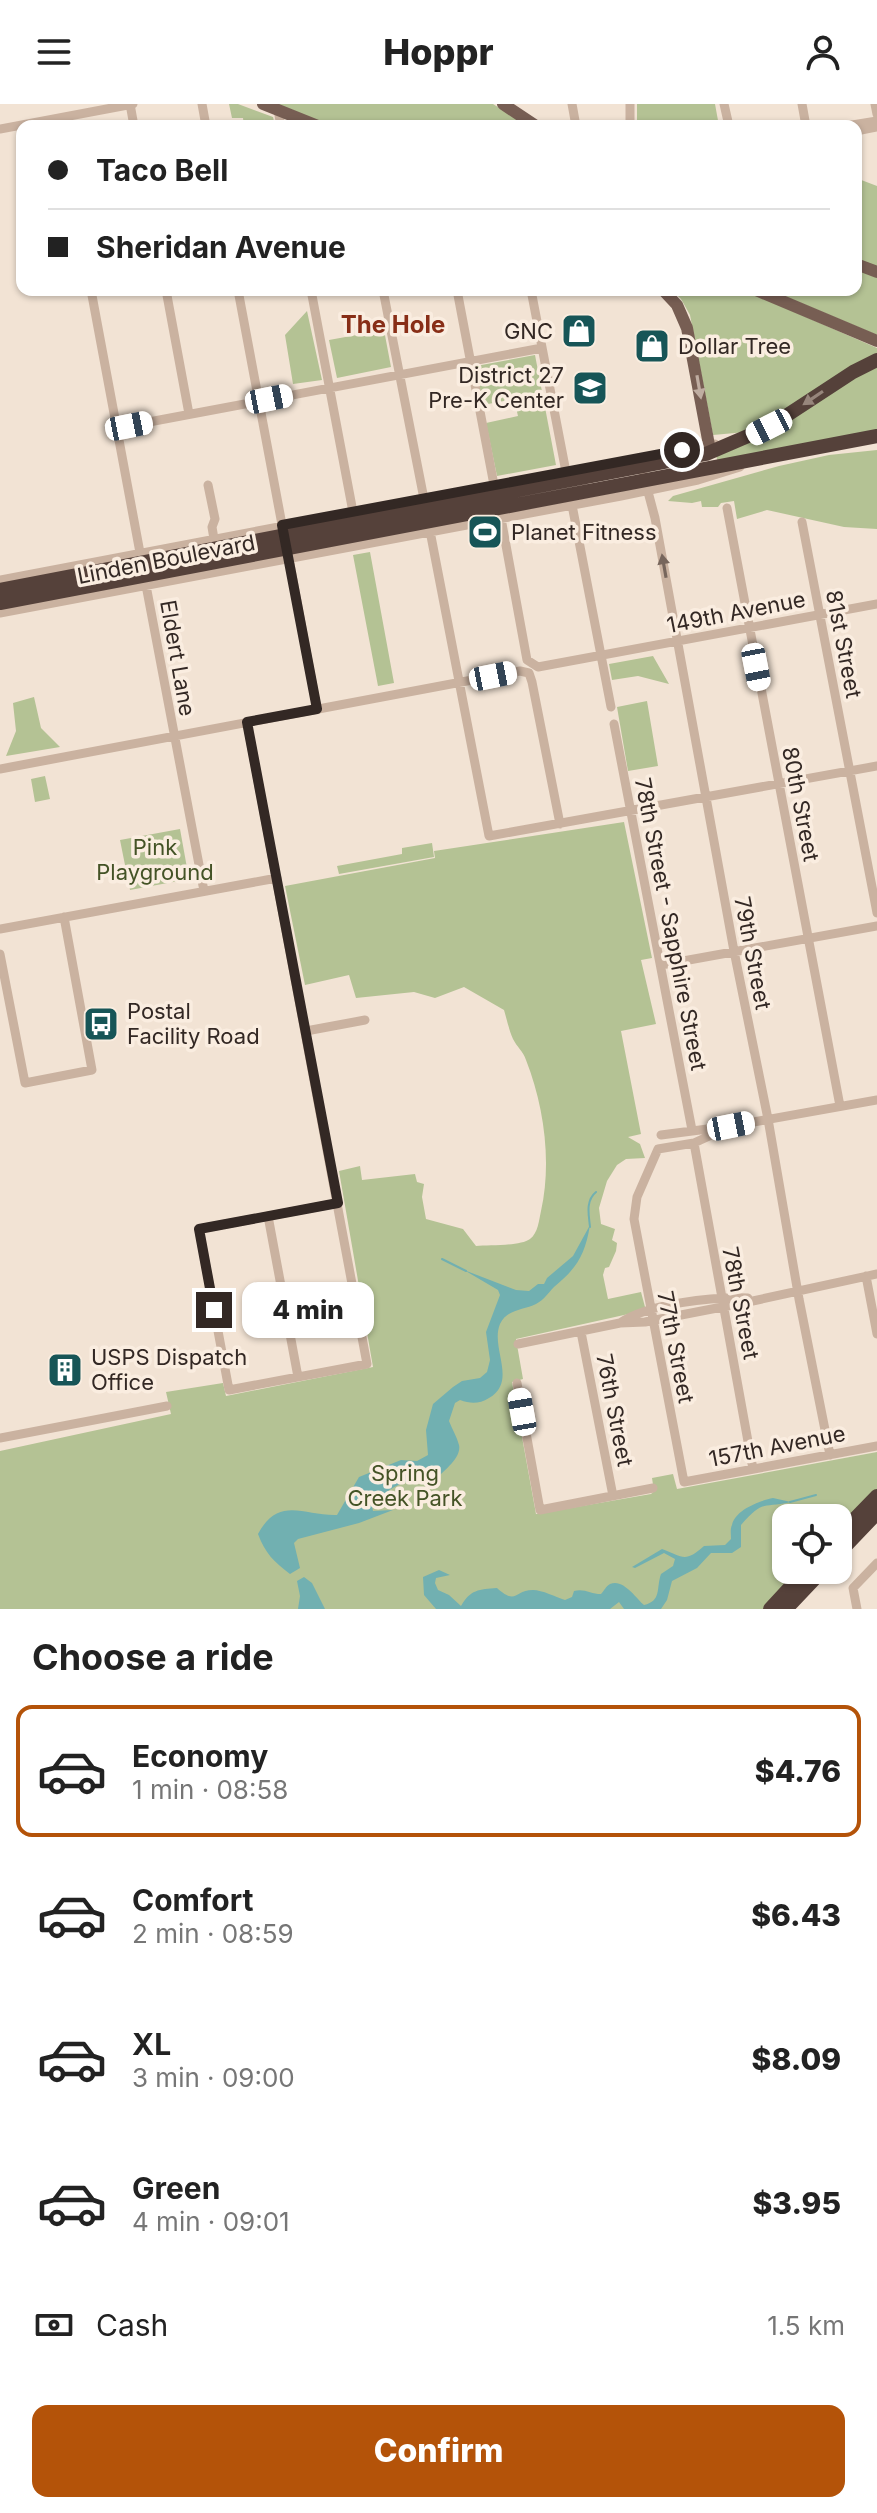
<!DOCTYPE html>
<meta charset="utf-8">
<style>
body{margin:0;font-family:Inter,sans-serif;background:#f2f2f2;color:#222;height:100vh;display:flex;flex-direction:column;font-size:30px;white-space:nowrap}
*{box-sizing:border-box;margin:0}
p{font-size:26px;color:#767676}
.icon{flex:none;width:44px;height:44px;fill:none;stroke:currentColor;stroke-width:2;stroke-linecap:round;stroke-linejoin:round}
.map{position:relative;height:1505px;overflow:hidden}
.details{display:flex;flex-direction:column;background:#fff;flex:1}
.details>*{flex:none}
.guide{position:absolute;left:16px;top:16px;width:846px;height:176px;border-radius:16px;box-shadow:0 2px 6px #0004;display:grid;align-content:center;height:176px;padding:0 32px;background:#fff}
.fabs{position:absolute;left:772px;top:1400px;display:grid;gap:16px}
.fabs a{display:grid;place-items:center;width:80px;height:80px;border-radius:16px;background:#fff;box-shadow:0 2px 6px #0004;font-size:40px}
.end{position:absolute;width:36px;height:36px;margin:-18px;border:10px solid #332824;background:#fff;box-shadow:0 0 0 4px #fff}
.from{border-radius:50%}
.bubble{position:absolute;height:56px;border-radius:16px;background:#fff;box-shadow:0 2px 6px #0004;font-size:26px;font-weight:800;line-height:56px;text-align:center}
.car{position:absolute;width:24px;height:48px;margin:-24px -12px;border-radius:10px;box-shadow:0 0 6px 2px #0007;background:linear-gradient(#fff 24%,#345 0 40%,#fff 0 76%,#345 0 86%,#fff 0)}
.guide b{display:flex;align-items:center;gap:28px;height:76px;font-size:30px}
.guide b+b{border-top:2px solid #e0e0e0}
.guide i{width:20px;height:20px;background:#222}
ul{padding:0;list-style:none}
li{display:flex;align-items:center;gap:24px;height:132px;margin:0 16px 12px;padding:0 16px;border:4px solid transparent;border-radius:16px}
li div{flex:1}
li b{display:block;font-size:30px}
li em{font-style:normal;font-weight:800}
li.active{border-color:#b45309}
li>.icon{width:72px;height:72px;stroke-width:1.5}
h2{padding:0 32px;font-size:36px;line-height:96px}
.pay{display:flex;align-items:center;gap:20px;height:88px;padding:0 32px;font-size:30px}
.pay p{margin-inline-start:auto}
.primary-button{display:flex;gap:16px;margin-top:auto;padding:16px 32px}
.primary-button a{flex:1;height:92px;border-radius:16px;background:#b45309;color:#fff;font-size:32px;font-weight:800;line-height:92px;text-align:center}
header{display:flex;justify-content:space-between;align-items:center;height:104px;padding:0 32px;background:#fff;font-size:36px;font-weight:800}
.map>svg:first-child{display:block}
.green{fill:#b4c294}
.water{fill:#71b0b1}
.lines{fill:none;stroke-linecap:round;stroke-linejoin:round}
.stream{stroke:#71b0b1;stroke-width:2}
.minor{stroke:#cab2a0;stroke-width:9}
.major{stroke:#775e53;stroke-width:12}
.highway{stroke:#55413a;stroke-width:14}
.oneway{fill:#bfada1}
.oneway2{fill:#97867c}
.oneway3{fill:#77665c}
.route{stroke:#332824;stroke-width:10}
.labels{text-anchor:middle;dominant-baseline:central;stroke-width:7;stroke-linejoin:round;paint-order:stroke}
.poi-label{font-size:22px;fill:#332824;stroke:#faede0;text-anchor:start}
.street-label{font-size:22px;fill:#332824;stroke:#faede0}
.park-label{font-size:22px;fill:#445326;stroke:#faede0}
.neighbourhood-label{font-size:24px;font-weight:bold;fill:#882e17;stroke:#faede0}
</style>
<header><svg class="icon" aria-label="menu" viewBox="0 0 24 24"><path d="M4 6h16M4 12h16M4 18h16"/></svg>Hoppr<svg class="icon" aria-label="person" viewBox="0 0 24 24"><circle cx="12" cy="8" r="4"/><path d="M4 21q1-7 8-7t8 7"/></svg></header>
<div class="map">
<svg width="877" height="1505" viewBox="0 0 877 1505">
<rect width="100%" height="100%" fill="#f2e3d4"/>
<!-- green -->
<path class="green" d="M 229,0 L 238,0 L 273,13 L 275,22 L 244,22 L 243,14 L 232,14 Z
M 273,0 L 493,0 L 528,22 L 328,22 Z
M 637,0 L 715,0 L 719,22 L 637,22 Z
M 856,74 L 877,82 L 877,163 L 856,154 Z
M 856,165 L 877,173 L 877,231 L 770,186 L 856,186 Z
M 672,186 L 744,186 L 877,244 L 877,251 L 746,328 L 713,331 L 690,211 L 681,195 Z
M 307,207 L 322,276 L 293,280 L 285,231 Z
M 384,226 L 391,263 L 337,274 L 329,236 Z
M 535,251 L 556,361 L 497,372 L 486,319 L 518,312 L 514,295 L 483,301 L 476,262 Z
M 877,261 L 877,327 L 718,358 L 716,352 Z
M 877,346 L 877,425 L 844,423 L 767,406 L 737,415 L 734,397 L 721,399 L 718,403 L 702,403 L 701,397 L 692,399 L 668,397 L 673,392 L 779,362 L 829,351 Z
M 370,448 L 394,579 L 378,582 L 353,451 Z
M 653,552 L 669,580 L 638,572 L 612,576 L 609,560 Z
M 34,593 L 41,624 L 60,643 L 6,652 L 16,627 L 13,599 Z
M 647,597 L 658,662 L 628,667 L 617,603 Z
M 45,672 L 50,695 L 35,698 L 31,675 Z
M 624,718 L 652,854 L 641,856 L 656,920 L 621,927 L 641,1030 L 628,1033 L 640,1040 L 645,1054 L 626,1055 L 617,1061 L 607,1077 L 599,1104 L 601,1120 L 615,1125 L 612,1136 L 617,1139 L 616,1147 L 609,1163 L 605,1164 L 603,1171 L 608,1195 L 641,1188 L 645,1203 L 642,1207 L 516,1235 L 523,1275 L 512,1278 L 536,1410 L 651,1390 L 654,1387 L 652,1374 L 673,1370 L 677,1385 L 877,1348 L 877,1393 L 838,1432 L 838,1414 L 786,1414 L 786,1466 L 806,1466 L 770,1505 L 0,1505 L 0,1347 L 171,1310 L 166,1288 L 223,1279 L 226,1292 L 373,1263 L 339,1067 L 360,1062 L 362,1076 L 415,1070 L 417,1078 L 424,1080 L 422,1093 L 426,1115 L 463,1125 L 476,1142 C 489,1141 521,1142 530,1135 C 538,1129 539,1116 541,1107 C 552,1058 544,1002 526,956 C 523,947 517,943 513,935 C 509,926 507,916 504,906 L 464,883 L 435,894 L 414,888 L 356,894 L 349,871 L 305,881 L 285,782 L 435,754 L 434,747 Z
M 180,725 L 189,775 L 130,786 L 120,736 Z
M 432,739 L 434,753 L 339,770 L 337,762 L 402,750 L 402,744 Z"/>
<!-- water -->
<path class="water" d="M 590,1121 C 585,1151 577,1164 554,1183 C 548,1189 544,1196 536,1200 C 524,1206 507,1205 500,1220 C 490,1244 518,1277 489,1294 C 479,1300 471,1300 460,1296 L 455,1299 L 449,1317 C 452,1325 457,1333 459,1341 C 462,1354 442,1368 434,1377 C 407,1373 391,1381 372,1402 L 373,1407 L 393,1406 L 359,1419 L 298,1435 L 294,1439 L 300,1464 L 290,1470 C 274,1458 265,1449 258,1430 C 279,1391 304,1412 337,1411 L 359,1373 L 401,1356 L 417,1357 L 428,1351 L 426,1326 L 433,1300 L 453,1283 L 462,1277 L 480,1274 L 487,1268 L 490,1256 L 486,1228 L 500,1191 L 498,1186 L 464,1166 L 516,1186 L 529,1187 L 538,1180 L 544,1180 L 547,1174 L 573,1152 Z
M 773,1394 L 791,1398 C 762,1405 765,1394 741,1421 L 741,1443 L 732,1449 L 711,1449 L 697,1464 L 672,1477 L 667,1496 L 661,1505 L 624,1505 L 619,1498 L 610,1505 L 436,1505 L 424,1491 L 423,1473 L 439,1466 L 450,1471 L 436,1474 L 435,1479 L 438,1486 L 449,1491 L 461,1502 C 470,1486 479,1485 497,1484 C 517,1502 514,1486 533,1486 C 542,1486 556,1493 565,1496 L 572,1493 L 574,1487 C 584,1484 591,1490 601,1490 C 604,1487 606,1482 610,1480 C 623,1474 636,1494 644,1501 C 662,1497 656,1484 661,1470 L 673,1462 L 675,1455 L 664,1449 L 635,1464 L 632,1463 L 662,1445 C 683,1453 685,1459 704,1442 L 725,1441 L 731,1435 C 731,1430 730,1425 732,1421 C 735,1406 759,1397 773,1394 Z
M 304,1473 L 312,1479 L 325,1505 L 298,1505 L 300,1492 L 297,1477 Z"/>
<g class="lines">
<!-- stream -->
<path class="stream" d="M 590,1123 C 589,1112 585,1097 596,1088
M 442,1155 L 466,1167
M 790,1398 L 816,1391"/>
<!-- minor -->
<path class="minor" d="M 130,0 L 134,22
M 202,0 L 206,22
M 572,0 L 576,22
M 724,0 L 729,22
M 802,0 L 806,22
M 875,0 L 877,10
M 278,6 L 281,22
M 630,22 L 630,0
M 846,22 L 877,17
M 0,25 L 133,0
M 856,27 L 877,23
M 91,186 L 141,454
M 166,186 L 189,310
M 238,186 L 283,426
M 311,186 L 353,408
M 383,186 L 424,395
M 457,186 L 494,381
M 531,186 L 566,368
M 117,324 L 542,244
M 639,354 L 655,414 L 734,847 L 768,1015 L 799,1195 L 830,1351
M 208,381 L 215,415 L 212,423 L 214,435
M 572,401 L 611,603
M 727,404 L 840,1002
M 501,414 L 527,556 L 538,563 L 877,500
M 802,418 L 877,809
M 430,427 L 489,732 L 877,662
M 288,449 L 317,605
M 0,476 L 715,340
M 145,476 L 204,787
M 0,509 L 621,392 L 698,376 L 740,363
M 247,618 L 367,1260 L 229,1286 L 199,1125 L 338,1099
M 614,620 L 692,1026
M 0,665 L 520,567 L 529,569 L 532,578 L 560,720
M 0,825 L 277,774
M 0,850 L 25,979 L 92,966 L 64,813
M 661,861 L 877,822
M 306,927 L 365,916
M 731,1022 L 694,1039 L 658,1045 L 637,1093 L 634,1115 L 684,1378 L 877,1342
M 661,1031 L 731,1022 L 877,996
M 694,1039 L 753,1365
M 268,1112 L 298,1273
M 866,1172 L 877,1230
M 620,1219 C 649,1199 713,1193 748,1194
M 581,1228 L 613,1392
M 518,1240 L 620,1219 L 645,1218 L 748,1198 L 877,1170
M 517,1279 L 540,1406 L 653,1384
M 0,1334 L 167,1302
M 857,1505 L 853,1484 L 877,1459"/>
<!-- major -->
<path class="major" d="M 263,0 L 318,22
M 503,0 L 536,22
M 856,160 L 877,168
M 663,186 L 677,201 L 687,224 L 709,341
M 756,186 L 877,237"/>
<!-- highway -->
<path class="highway" d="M 0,486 L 706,350 L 769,323 L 853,268 L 877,256
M 0,499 L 877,332
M 838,1432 L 877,1392
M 838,1450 L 877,1409
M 770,1505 L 806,1466
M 786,1505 L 823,1466"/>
</g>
<!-- one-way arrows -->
<defs><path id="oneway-solid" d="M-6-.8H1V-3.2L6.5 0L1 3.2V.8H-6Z" transform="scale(2)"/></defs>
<use class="oneway" href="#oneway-solid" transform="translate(699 283) rotate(80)"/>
<use class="oneway2" href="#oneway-solid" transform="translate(813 294) rotate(146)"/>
<use class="oneway3" href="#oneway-solid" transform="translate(664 462) rotate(-100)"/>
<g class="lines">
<!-- route -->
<path class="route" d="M 214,1206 L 199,1125 L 338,1099 L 247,618 L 317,605 L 282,421 L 682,346"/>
</g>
<!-- icons -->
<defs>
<symbol id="shop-square" viewBox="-11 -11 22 22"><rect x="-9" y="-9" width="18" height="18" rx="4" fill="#175557" stroke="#faede0"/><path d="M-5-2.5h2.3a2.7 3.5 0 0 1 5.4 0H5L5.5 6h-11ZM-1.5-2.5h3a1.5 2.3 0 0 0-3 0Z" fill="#fff"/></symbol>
<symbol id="school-square" viewBox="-11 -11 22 22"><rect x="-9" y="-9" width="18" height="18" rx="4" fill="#175557" stroke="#faede0"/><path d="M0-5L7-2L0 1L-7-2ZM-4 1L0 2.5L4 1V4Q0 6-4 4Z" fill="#fff"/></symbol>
<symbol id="stadium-square" viewBox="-11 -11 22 22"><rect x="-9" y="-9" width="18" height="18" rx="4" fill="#175557" stroke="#faede0"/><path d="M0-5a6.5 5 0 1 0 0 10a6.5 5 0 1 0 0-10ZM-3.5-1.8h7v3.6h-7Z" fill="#fff"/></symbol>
<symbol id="bus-square" viewBox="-11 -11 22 22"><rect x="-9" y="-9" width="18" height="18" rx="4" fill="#175557" stroke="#faede0"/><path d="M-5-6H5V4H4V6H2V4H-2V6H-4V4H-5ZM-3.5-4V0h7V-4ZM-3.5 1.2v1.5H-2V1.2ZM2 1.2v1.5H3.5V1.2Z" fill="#fff"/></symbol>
<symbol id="building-square" viewBox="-11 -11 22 22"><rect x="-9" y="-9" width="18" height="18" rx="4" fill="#175557" stroke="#faede0"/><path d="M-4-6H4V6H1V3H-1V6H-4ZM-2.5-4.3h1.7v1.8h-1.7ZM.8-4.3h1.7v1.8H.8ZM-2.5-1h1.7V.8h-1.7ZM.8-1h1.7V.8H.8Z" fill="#fff"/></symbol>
</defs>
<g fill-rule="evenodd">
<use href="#shop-square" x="559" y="207" width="40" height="40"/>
<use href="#shop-square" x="632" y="222" width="40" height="40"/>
<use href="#school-square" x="570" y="264" width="40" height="40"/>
<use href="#stadium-square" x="465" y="408" width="40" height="40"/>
<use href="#bus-square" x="81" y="900" width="40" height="40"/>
<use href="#building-square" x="45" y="1246" width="40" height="40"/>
</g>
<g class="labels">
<!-- poi labels -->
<g class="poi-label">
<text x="553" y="227" text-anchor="end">GNC</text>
<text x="678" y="242">Dollar Tree</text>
<text x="564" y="271" text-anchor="end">District 27<tspan x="564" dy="25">Pre-K Center</tspan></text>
<text x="511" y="428">Planet Fitness</text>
<text x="127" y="907">Postal<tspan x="127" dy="25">Facility Road</tspan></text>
<text x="91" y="1253">USPS Dispatch<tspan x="91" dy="25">Office</tspan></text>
</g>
<!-- street labels -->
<g class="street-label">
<text transform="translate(166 455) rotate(-11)">Linden Boulevard</text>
<text transform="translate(736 508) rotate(-11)">149th Avenue</text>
<text transform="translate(844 540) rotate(79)">81st Street</text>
<text transform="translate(178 554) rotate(80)">Eldert Lane</text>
<text transform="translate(801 700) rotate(79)">80th Street</text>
<text transform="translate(671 820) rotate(79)">78th Street - Sapphire Street</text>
<text transform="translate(753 849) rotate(79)">79th Street</text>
<text transform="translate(741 1199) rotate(79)">78th Street</text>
<text transform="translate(676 1243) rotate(79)">77th Street</text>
<text transform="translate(615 1306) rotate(79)">76th Street</text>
<text transform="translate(777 1342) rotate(-11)">157th Avenue</text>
</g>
<!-- park labels -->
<g class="park-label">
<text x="155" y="743">Pink<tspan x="155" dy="25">Playground</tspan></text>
<text x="405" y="1369">Spring<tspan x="405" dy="25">Creek Park</tspan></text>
</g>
<!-- neighbourhood labels -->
<g class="neighbourhood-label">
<text x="393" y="220">The Hole</text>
</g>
</g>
</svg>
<div class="fabs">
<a><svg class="icon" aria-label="locate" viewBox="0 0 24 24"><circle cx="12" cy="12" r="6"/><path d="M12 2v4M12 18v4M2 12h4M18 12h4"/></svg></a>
</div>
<i class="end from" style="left:682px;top:346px"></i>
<i class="end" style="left:214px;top:1206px"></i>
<div class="bubble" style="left:242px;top:1178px;width:132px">4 min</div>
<i class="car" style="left:269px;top:295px;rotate:79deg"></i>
<i class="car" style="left:129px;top:322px;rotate:79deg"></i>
<i class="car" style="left:769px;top:323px;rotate:243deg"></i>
<i class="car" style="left:756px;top:563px;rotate:169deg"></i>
<i class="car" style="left:493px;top:572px;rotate:79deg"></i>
<i class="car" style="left:731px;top:1022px;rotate:79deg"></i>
<i class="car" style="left:522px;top:1308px;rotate:350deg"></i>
<div class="guide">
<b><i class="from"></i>Taco Bell</b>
<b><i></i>Sheridan Avenue</b>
</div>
</div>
<section class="details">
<h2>Choose a ride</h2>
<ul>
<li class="active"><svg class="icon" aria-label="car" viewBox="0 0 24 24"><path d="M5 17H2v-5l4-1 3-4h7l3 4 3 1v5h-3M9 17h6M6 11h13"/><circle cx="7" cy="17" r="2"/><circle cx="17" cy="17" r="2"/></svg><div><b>Economy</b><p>1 min · 08:58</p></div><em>$4.76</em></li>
<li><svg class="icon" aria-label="car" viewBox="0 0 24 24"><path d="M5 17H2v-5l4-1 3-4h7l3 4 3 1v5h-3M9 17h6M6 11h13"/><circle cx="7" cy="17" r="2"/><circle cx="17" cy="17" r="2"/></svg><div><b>Comfort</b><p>2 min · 08:59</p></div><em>$6.43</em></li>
<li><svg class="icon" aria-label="car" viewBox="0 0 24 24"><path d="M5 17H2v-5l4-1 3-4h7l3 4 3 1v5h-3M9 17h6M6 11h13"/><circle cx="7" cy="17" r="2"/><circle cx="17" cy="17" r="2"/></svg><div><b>XL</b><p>3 min · 09:00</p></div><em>$8.09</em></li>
<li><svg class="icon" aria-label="car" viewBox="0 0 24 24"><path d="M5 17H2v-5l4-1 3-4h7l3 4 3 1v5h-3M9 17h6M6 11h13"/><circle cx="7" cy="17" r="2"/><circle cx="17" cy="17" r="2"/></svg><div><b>Green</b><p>4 min · 09:01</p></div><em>$3.95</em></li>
</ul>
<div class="pay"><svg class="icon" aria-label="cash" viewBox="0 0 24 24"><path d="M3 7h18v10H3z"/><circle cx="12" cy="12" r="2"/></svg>Cash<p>1.5 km</p></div>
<div class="primary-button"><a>Confirm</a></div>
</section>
